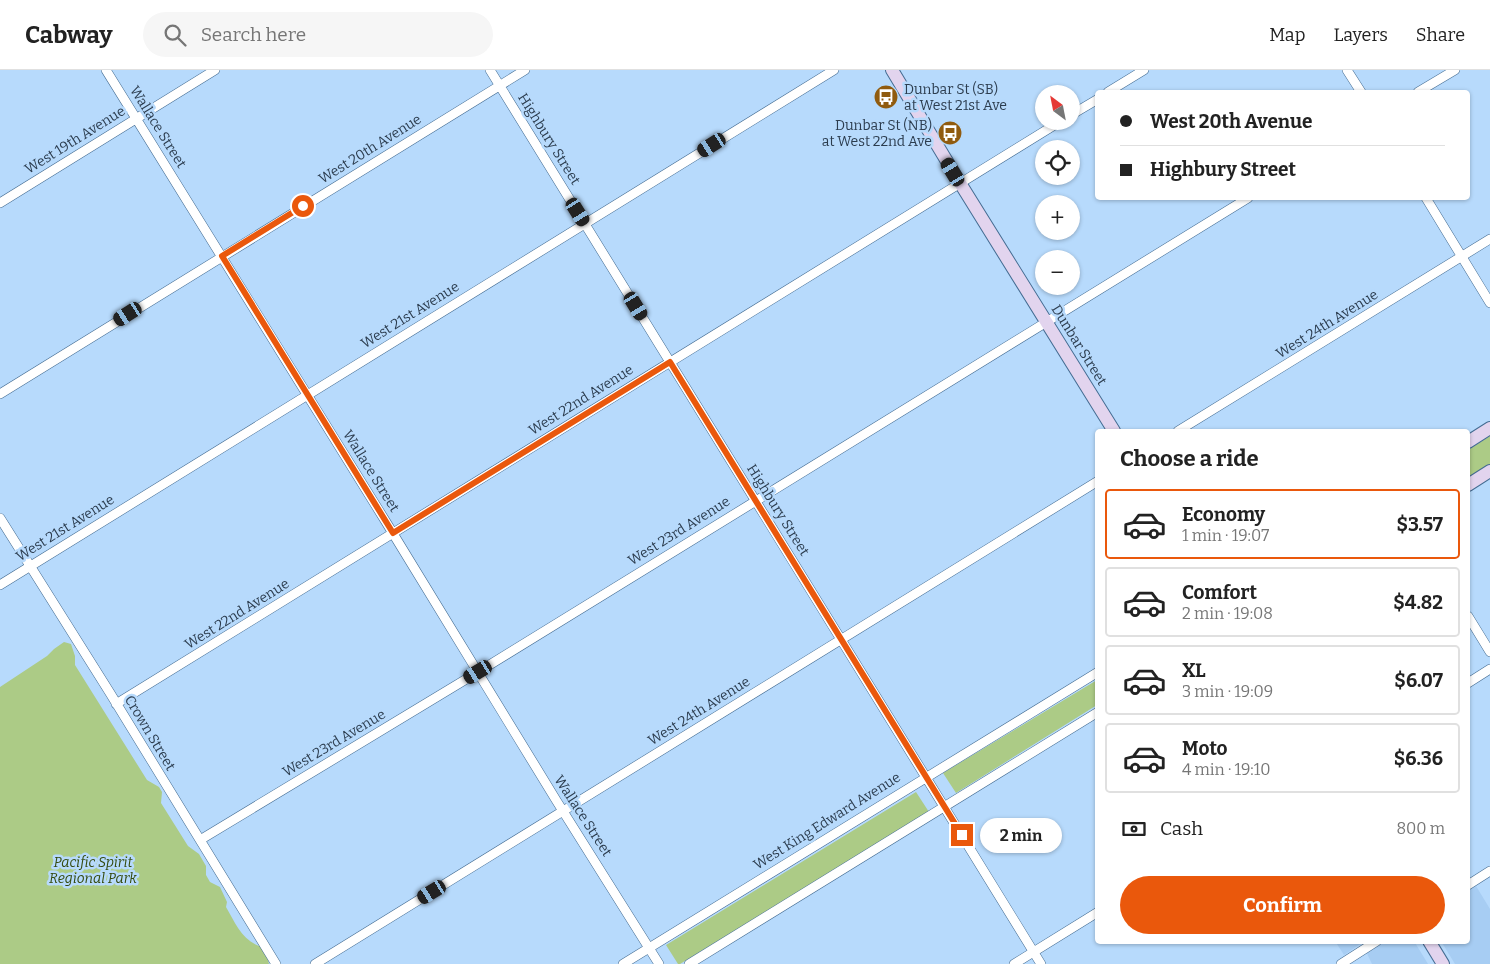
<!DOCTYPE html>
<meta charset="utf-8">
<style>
body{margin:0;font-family:Bitter,serif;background:#f6f6f6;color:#222;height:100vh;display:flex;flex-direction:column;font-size:19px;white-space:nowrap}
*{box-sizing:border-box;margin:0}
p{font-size:16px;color:#767676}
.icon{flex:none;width:28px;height:28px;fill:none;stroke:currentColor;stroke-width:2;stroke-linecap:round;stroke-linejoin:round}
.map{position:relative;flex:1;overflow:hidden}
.details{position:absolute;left:1095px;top:359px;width:375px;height:515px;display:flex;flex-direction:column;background:#fff;border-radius:5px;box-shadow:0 1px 4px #0004}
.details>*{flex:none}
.top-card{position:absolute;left:1095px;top:20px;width:375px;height:110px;border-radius:5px;box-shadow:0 1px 4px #0004;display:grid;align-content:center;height:110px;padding:0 25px;background:#fff}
.needle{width:32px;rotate:328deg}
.tools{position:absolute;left:1035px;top:15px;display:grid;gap:10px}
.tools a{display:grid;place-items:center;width:45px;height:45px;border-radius:50%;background:#fff;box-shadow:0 1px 4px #0004;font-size:25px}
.end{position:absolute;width:22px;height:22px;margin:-11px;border:6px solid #ea580c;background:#fff;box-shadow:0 0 0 2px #fff}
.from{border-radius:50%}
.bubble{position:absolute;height:35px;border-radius:18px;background:#fff;box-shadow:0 1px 4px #0004;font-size:16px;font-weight:700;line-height:35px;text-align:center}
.car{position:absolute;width:15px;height:30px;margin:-15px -8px;border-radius:6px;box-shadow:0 0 4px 1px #0007;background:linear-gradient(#222 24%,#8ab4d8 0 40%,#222 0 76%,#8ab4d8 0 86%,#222 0)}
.top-card b{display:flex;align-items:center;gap:18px;height:48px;font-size:19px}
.top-card b+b{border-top:1px solid #e0e0e0}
.top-card i{width:12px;height:12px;background:#222}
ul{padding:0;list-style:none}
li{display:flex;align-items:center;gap:15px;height:70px;margin:0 10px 8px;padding:0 15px;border:2px solid #e0e0e0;border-radius:5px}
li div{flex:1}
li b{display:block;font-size:19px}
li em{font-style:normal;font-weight:700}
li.current{border-color:#ea580c}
li>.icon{width:45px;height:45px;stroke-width:1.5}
h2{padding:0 25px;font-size:22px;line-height:60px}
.pay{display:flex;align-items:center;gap:12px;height:55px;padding:0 25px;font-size:19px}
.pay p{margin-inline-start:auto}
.primary-button{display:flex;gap:10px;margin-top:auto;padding:10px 25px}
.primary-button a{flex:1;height:58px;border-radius:30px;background:#ea580c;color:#fff;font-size:20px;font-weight:700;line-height:58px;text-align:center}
header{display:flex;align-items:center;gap:30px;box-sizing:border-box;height:70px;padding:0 25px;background:#fff;border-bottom:1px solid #e0e0e0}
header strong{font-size:24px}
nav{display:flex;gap:28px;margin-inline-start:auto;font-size:18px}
.search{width:350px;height:45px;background:#f6f6f6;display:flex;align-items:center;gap:12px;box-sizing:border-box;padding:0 18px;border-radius:28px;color:#767676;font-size:19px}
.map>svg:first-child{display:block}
.built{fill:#a7cdf3}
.green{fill:#accb86}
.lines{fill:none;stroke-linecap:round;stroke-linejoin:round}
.street-casing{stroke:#446c92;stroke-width:10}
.secondary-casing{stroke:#446c92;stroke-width:14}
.street{stroke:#fff;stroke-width:9}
.secondary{stroke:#e2d4ee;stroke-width:12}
.route{stroke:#ea580c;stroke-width:6}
.labels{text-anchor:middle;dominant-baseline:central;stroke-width:5;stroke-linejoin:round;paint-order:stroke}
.poi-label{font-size:14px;fill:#2c3d4f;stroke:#b7dafc;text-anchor:start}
.street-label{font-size:14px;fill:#2c3d4f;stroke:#b7dafc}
.park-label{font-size:14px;font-style:italic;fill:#344a0d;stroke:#b7dafc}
</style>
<header>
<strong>Cabway</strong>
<div class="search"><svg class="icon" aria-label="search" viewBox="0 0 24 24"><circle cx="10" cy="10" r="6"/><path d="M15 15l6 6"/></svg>Search here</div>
<nav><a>Map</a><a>Layers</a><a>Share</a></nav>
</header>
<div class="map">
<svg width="1490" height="894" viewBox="0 0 1490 894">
<rect width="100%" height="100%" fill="#b7dafc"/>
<!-- built -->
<path class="built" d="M 1476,816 L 1490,839 L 1490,894 L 1455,894 L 1441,871 L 1468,871 L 1468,817 L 1469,820 Z
M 1335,871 L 1414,871 L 1428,894 L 1372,894 L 1362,873 L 1344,885 Z"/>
<!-- green -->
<path class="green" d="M 1490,366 L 1490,394 L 1468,408 L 1468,380 Z
M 64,572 L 71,574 L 75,586 L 75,595 L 147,710 L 159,717 L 162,722 L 161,733 L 188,776 L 199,784 L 206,796 L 206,805 L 210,812 L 220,817 L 227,832 L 226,837 C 236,854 242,871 262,877 L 266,883 L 269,894 L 0,894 L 0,617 L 47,586 L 54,579 Z
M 1097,610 L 1097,635 L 956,723 L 943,703 Z
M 916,722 L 929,742 L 680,894 L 678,894 L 666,875 Z"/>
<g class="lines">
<defs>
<path id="street" d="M 106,0 L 386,452 L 556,730 L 659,894
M 490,0 L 1041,894
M 1347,0 L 1361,22
M 1108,22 L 1144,0
M 1418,22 L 1455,0
M 1071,45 L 1098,29
M 1426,128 L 1490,233
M 0,133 L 215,0
M 0,324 L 525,0
M 1178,361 L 1490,169
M 0,448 L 110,623 L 276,894
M 0,515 L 834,0
M 1468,546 L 1490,582
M 1468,613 L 1490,599
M 116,634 L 1061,51
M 200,770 L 478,602 L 1248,128
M 1468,815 L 1490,801
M 315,894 L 1098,411
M 623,894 L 1098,602
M 689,894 L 1098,642
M 1014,894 L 1098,842
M 1341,894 L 1377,871"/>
<path id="secondary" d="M 892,0 L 960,113 L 1114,361
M 1468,372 L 1490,358
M 1468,415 L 1490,401
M 1429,871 L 1443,894"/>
</defs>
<!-- street casing -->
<use href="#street" class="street-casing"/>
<!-- secondary casing -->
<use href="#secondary" class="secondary-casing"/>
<!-- street -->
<use href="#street" class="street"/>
<!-- secondary -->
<use href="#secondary" class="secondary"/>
</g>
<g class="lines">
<!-- route -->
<path class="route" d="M 303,136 L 222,186 L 393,463 L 670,292 L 962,765"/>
</g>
<!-- icons -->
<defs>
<symbol id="bus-disc" viewBox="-11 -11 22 22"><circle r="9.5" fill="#905b0f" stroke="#b7dafc"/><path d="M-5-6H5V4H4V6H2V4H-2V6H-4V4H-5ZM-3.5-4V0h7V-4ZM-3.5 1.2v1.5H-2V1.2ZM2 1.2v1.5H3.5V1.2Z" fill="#fff"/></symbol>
</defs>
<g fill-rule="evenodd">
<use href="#bus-disc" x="872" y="13" width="28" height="28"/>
<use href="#bus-disc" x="936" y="49" width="28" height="28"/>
</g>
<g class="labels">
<!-- poi labels -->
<g class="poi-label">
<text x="904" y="19">Dunbar St (SB)<tspan x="904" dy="16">at West 21st Ave</tspan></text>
<text x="932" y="55" text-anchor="end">Dunbar St (NB)<tspan x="932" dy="16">at West 22nd Ave</tspan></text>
</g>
<!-- street labels -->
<g class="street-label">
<text transform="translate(158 57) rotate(58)">Wallace Street</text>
<text transform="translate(549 69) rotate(58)">Highbury Street</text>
<text transform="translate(75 70) rotate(-32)">West 19th Avenue</text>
<text transform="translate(370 79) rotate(-32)">West 20th Avenue</text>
<text transform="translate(410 245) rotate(-32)">West 21st Avenue</text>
<text transform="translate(1327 254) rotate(-32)">West 24th Avenue</text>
<text transform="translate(1079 275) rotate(58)">Dunbar Street</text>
<text transform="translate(581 330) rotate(-32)">West 22nd Avenue</text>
<text transform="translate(371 401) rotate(58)">Wallace Street</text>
<text transform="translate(778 440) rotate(58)">Highbury Street</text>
<text transform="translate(65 458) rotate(-32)">West 21st Avenue</text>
<text transform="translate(679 461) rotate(-32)">West 23rd Avenue</text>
<text transform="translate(237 544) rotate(-32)">West 22nd Avenue</text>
<text transform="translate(699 641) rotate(-32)">West 24th Avenue</text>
<text transform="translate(150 663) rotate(59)">Crown Street</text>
<text transform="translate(334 673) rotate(-31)">West 23rd Avenue</text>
<text transform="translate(583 746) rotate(57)">Wallace Street</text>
<text transform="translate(827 751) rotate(-32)">West King Edward Avenue</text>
</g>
<!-- park labels -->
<g class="park-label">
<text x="93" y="792">Pacific Spirit<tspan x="93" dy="16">Regional Park</tspan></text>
</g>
</g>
</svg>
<div class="tools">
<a><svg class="needle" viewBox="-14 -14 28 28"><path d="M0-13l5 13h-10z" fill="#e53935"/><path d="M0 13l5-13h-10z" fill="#767676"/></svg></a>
<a><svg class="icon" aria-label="locate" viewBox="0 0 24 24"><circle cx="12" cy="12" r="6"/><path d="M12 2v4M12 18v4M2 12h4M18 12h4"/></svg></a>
<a>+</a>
<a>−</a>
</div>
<i class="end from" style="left:303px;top:136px"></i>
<i class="end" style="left:962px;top:765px"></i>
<div class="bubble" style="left:980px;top:748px;width:82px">2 min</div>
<i class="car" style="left:712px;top:75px;rotate:238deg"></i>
<i class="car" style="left:953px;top:102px;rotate:329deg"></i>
<i class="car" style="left:578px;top:142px;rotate:148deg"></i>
<i class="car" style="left:636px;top:236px;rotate:149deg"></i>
<i class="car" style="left:128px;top:244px;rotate:238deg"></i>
<i class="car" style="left:478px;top:602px;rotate:239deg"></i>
<i class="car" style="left:432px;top:822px;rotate:239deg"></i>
<div class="top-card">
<b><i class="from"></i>West 20th Avenue</b>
<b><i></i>Highbury Street</b>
</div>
<section class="details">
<h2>Choose a ride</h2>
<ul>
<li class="current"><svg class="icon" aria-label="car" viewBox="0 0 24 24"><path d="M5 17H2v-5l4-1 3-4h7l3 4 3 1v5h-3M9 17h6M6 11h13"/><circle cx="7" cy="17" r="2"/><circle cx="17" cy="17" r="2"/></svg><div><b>Economy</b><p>1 min · 19:07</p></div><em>$3.57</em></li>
<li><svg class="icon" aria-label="car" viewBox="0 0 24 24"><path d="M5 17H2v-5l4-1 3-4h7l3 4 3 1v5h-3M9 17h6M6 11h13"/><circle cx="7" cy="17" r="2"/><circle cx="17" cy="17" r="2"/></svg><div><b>Comfort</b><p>2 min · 19:08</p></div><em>$4.82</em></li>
<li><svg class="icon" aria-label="car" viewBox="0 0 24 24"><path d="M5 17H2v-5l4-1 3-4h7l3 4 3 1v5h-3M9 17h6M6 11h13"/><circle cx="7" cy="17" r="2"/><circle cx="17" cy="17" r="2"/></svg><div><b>XL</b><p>3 min · 19:09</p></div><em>$6.07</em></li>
<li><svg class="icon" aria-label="car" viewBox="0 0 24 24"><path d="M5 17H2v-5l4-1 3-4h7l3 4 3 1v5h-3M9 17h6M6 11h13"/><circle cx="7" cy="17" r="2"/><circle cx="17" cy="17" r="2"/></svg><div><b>Moto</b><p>4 min · 19:10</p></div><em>$6.36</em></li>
</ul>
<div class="pay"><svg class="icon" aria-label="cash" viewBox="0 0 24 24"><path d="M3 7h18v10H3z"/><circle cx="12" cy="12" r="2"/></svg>Cash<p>800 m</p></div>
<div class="primary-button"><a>Confirm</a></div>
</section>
</div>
